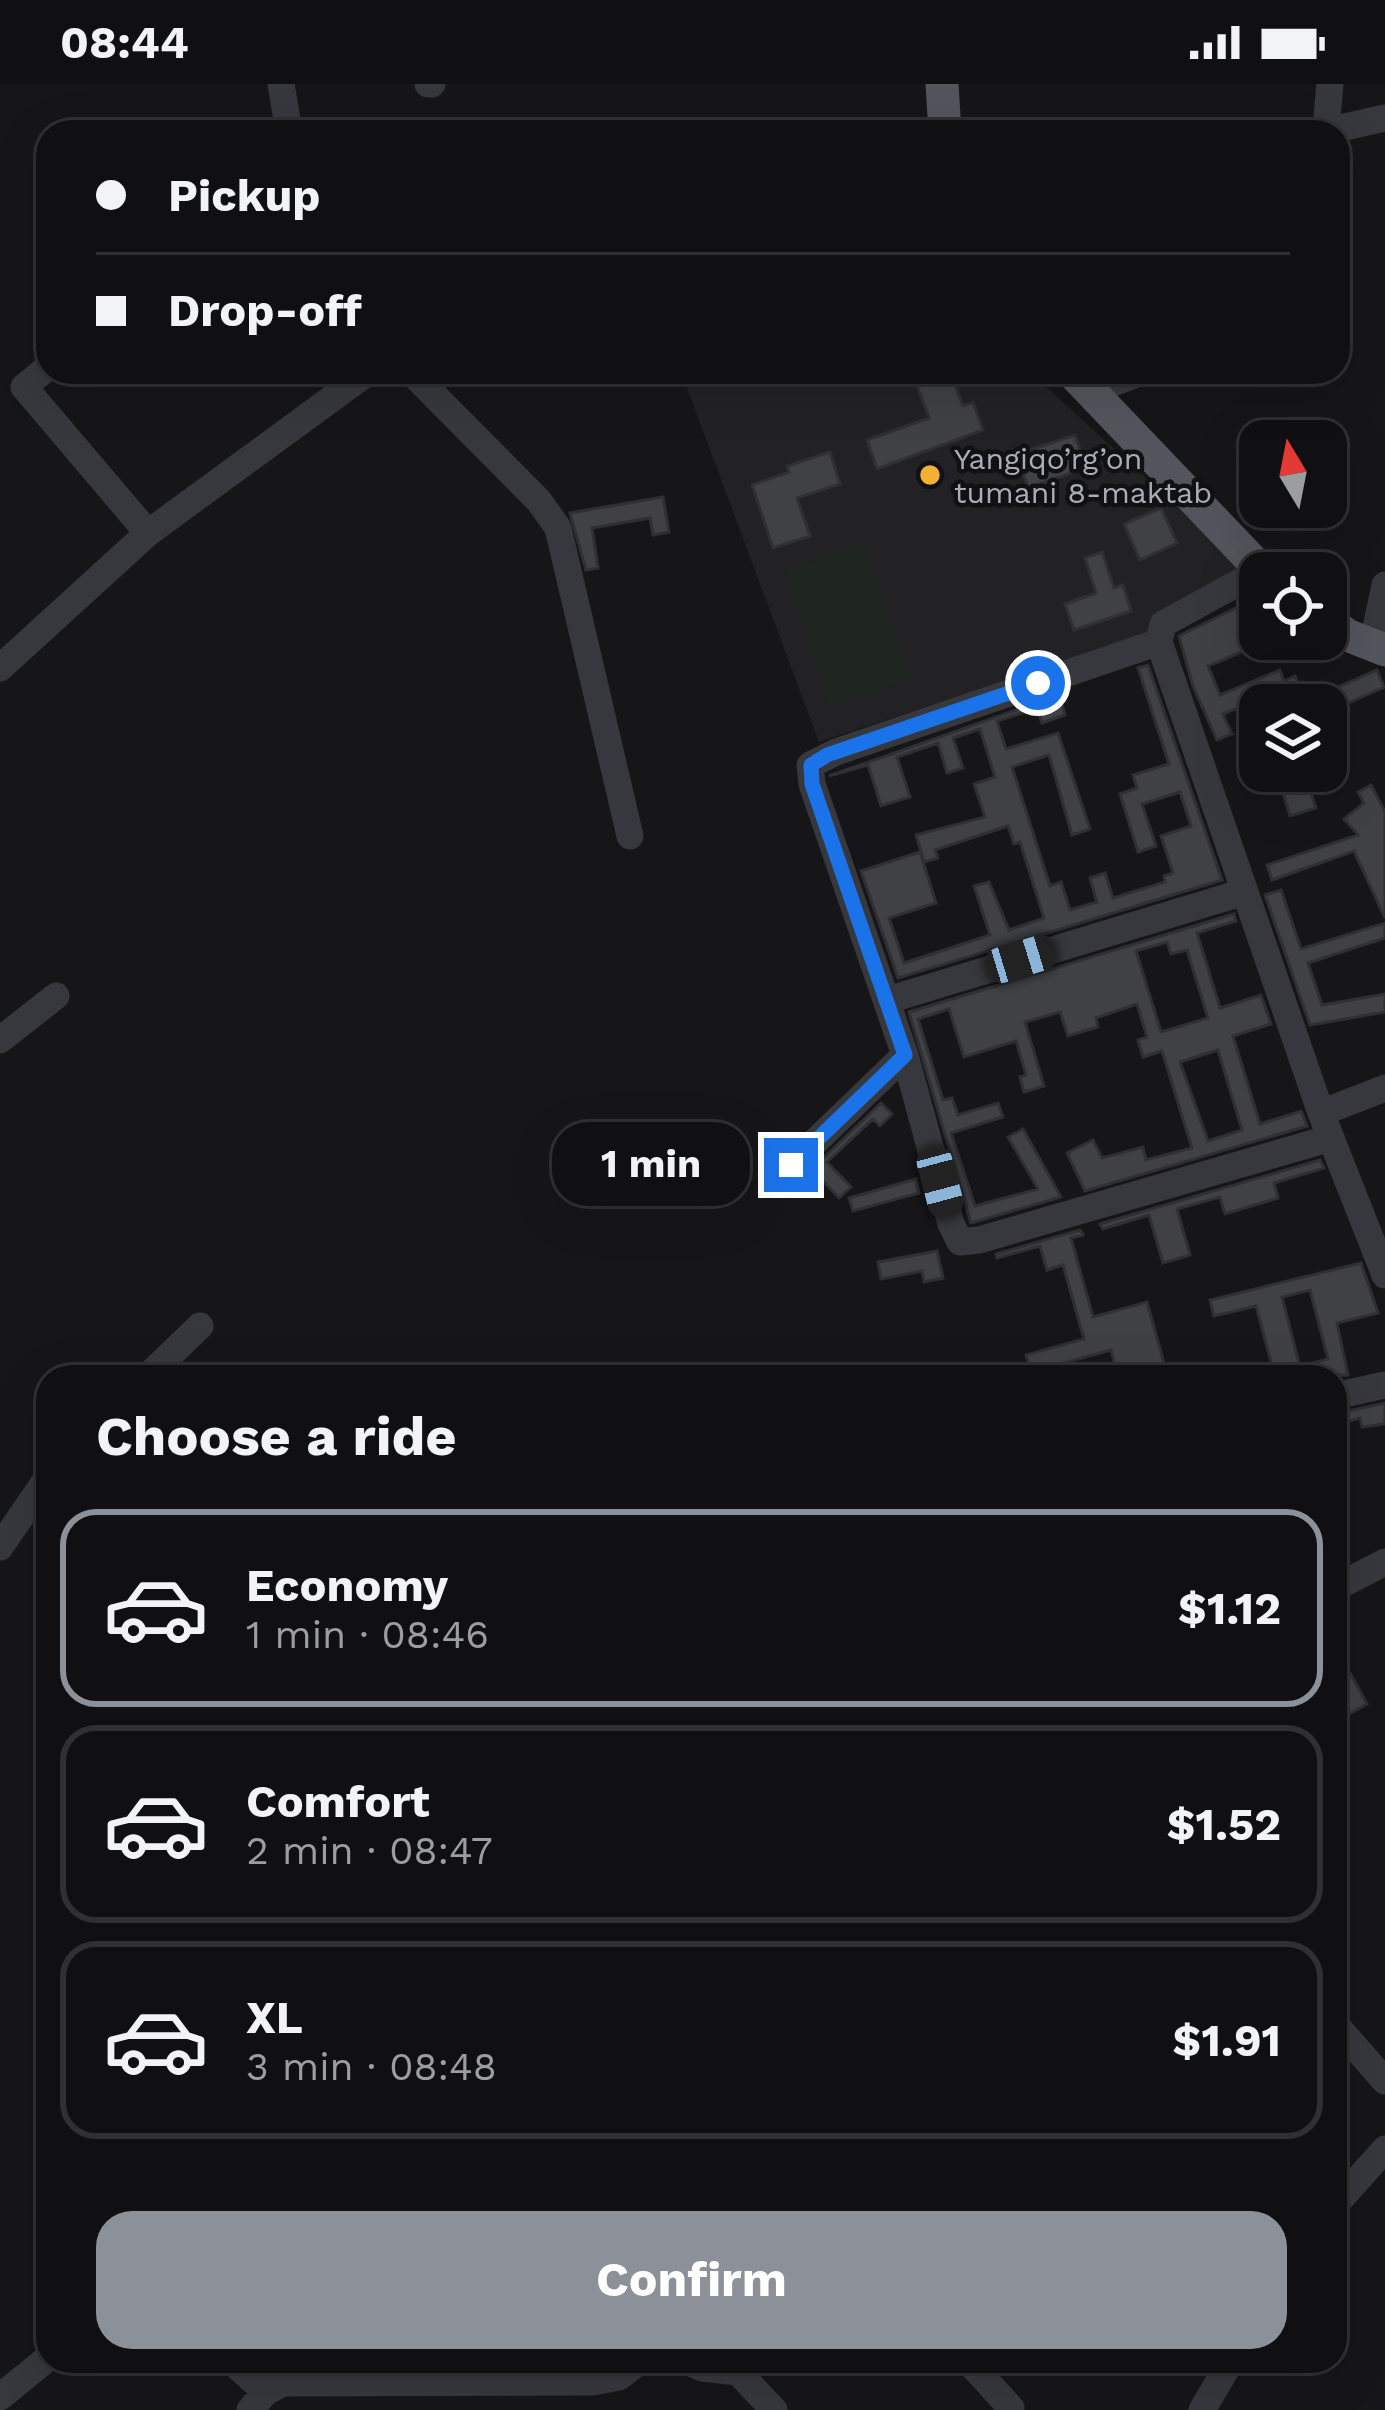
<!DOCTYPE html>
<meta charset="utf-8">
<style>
body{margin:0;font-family:"Work Sans",sans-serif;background:#19191b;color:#f1f3f6;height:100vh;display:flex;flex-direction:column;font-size:45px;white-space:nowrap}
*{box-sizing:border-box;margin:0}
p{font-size:39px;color:#9c9d9f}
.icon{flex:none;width:66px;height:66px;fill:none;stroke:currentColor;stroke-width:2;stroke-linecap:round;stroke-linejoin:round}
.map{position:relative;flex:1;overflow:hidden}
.sheet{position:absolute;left:36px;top:1281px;width:1311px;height:1008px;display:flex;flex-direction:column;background:#101012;border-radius:36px;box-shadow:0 12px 48px #0002,0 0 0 3px #303032}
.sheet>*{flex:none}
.top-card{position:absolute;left:36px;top:36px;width:1314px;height:264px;border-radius:36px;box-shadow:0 12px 48px #0002,0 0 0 3px #303032;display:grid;align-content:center;height:264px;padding:0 60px;background:#101012}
.needle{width:78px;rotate:350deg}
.buttons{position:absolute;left:1239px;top:336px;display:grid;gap:24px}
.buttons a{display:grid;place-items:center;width:108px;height:108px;border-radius:24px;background:#101012;box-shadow:0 12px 48px #0002,0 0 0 3px #303032;font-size:60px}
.end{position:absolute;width:54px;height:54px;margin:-27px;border:15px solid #1a73e8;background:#fff;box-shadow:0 0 0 6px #fff}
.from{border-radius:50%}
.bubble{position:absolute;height:84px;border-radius:36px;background:#101012;box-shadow:0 12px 48px #0002,0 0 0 3px #303032;font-size:39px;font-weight:700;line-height:84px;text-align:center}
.car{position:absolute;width:36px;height:72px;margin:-36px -18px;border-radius:15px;box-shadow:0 0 9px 3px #0007;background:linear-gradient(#222 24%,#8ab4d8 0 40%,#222 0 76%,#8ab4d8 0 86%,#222 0)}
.top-card b{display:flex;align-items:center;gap:42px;height:114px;font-size:45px}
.top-card b+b{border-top:3px solid #303032}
.top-card i{width:30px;height:30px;background:#f1f3f6}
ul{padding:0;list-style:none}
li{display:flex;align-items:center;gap:36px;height:198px;margin:0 24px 18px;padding:0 36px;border:6px solid #303032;border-radius:36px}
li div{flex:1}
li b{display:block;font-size:45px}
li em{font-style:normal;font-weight:700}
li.selected{border-color:#8c9099}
li>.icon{width:108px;height:108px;stroke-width:1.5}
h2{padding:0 60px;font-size:54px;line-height:144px}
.action{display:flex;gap:24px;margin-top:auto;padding:24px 60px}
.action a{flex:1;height:138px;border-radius:36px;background:#8c9099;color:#fff;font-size:48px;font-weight:700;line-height:138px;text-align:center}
.status{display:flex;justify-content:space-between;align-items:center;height:84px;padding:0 60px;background:#101012;direction:ltr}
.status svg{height:33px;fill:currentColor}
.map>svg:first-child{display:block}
.built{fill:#222225}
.green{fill:#1e261f}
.building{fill:#404145;stroke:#303034;stroke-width:3;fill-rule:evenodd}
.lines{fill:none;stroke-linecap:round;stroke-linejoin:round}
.minor{stroke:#37383d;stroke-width:27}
.major{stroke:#53555c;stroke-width:33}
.route{stroke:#1a73e8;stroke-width:15}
.poi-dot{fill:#f2b134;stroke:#111113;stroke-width:4.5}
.labels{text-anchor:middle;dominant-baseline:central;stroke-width:9;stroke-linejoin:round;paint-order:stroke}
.poi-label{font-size:30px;fill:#a8adb8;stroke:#111113;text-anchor:start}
</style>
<div class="status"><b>08:44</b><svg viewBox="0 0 49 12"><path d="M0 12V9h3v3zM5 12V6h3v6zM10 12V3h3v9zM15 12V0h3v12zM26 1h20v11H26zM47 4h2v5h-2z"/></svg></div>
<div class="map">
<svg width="1385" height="2326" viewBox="0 0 1385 2326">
<rect width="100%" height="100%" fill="#161618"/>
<!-- built -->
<path class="built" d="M 681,288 L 1030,288 L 1254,493 L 1152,549 L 819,658 Z"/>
<!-- green -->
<path class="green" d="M 864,459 L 910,596 L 829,622 L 784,486 Z"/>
<!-- building -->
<path class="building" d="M 912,288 L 950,288 L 963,322 L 973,318 L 983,346 L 877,385 L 867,356 L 929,334 Z
M 1075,351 L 1086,384 L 1028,404 L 1017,370 Z
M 830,368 L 840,400 L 797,414 L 810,452 L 773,464 L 752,401 L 789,388 L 787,382 Z
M 663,413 L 669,448 L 653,451 L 650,434 L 592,444 L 598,484 L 586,486 L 570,429 Z
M 1161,424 L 1177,459 L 1140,476 L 1124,440 Z
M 1102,468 L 1114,504 L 1123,501 L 1131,527 L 1074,546 L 1065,520 L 1096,509 L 1085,474 Z
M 1260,512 L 1260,560 L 1208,582 L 1220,611 L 1280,586 L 1284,597 L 1295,592 L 1306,617 L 1377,586 L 1384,603 L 1326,629 L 1326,621 L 1254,621 L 1253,617 L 1223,630 L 1232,650 L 1217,656 L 1193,602 L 1179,552 Z
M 1148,581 L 1222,796 L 898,894 L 861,787 L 920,768 L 936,819 L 889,834 L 904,879 L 990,851 L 974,802 L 989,798 L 1009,846 L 1044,834 L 1020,758 L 1014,760 L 1008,742 L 935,766 L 938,774 L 924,778 L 916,751 L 985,733 L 974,700 L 995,693 L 980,645 L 953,654 L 963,684 L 947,689 L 938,659 L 897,673 L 910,713 L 881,722 L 868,681 L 829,692 L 1059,611 L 1065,631 L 1042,639 L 1037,624 L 997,637 L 1006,665 L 1058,649 L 1090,745 L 1072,751 L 1049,671 L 1012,683 L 1050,802 L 1061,798 L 1070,826 L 1097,818 L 1090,794 L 1105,789 L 1113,814 L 1165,798 L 1164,792 L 1173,789 L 1161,752 L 1191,742 L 1180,708 L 1142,720 L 1156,762 L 1138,768 L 1120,710 L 1137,704 L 1133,691 L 1169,680 L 1138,584 Z
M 1276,687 L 1304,687 L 1316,724 L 1290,732 Z
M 1371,701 L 1385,728 L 1385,834 L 1354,767 L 1272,796 L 1267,781 L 1358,751 L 1344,735 L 1364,719 L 1358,708 Z
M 1281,806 L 1301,865 L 1385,839 L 1385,854 L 1308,879 L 1322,921 L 1385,910 L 1385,928 L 1310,941 L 1265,811 Z
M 1234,830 L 1236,837 L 1197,849 L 1220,924 L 1261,911 L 1271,940 L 1233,952 L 1260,1040 L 1301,1027 L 1307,1042 L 1085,1107 L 1067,1069 L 1093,1056 L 1102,1074 L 1143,1063 L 1146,1076 L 1192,1064 L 1162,967 L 1143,973 L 1138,956 L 1147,953 L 1137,920 L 1096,934 L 1098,943 L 1068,952 L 1060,928 L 1025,938 L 1044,1002 L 1024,1008 L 1020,993 L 1026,991 L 1016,957 L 964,973 L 949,925 L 918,935 L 943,1016 L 952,1014 L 958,1031 L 998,1019 L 1003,1033 L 951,1049 L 975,1122 L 1038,1105 L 1008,1053 L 1023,1045 L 1061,1113 L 971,1139 L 909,928 ZM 1167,858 L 1171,870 L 1187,866 L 1208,934 L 1161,948 L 1136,867 ZM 1218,966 L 1242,1046 L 1208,1057 L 1180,978 Z
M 881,1019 L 892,1030 L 880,1042 L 873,1035 L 827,1078 L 851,1103 L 839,1114 L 812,1085 Z
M 1320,1076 L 1324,1084 L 1274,1099 L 1278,1114 L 1225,1130 L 1220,1113 L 1177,1125 L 1190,1171 L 1177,1175 L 1163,1179 L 1149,1131 L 1103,1145 L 1100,1140 Z
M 916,1095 L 919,1109 L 853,1127 L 849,1114 Z
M 1080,1146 L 1083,1151 L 1071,1154 L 1093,1233 L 1147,1218 L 1168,1293 L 1118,1293 L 1111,1266 L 1031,1288 L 1026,1271 L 1084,1255 L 1063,1181 L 1047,1186 L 1040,1162 L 997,1174 L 996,1170 Z
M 937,1167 L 943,1194 L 924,1198 L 922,1187 L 881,1195 L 878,1178 Z
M 1361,1179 L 1378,1229 L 1337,1239 L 1348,1291 L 1275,1293 L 1256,1222 L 1214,1232 L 1210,1216 ZM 1310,1206 L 1328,1275 L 1300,1283 L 1282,1213 Z
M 1385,1319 L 1385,1340 L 1362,1343 L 1360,1334 L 1335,1341 L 1335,1330 Z
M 1335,1562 L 1367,1620 L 1335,1638 Z"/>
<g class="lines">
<!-- minor -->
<path class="minor" d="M 281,0 L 289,48
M 428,0 L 432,0
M 1326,45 L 1330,0
M 1323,48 L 1385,34
M 48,283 L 24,303 L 148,449
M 411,288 L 539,417 L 558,444 L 630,752
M 1091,307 L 1142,288
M 1260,487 L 1163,540 L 1159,558 L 1321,1029 L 1385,1191
M 1159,558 L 836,668 L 810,681 L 812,700 L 905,971 L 951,1140 L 960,1158 L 979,1156 L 1331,1054
M 1372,563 L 1385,501
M 0,584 L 148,449 L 368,288
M 888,916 L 1244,808
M 0,956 L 56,912
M 1321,1029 L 1385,1004
M 791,1081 L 905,971
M 147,1293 L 200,1242
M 1335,1312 L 1385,1301
M 0,1463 L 48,1393
M 1335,1504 L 1385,1478
M 1335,1940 L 1385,1997
M 1335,2121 L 1385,2065
M 231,2277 L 266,2308
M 686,2277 L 702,2284 L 738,2288 L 774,2326
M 968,2277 L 1011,2324
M 0,2313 L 48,2274
M 250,2326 L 266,2308 L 283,2299 L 593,2298 L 619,2293 L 640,2277
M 1202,2326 L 1231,2277"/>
<!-- major -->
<path class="major" d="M 942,0 L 945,48
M 1072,288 L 1264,489
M 1326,535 L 1347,551 L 1385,566"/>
</g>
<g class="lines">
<!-- route -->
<path class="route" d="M 791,1081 L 905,971 L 812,700 L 811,681 L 827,671 L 1038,599"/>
</g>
<!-- markers -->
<circle class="poi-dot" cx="930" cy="391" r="12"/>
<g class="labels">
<!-- poi labels -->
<g class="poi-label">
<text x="954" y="374">Yangiqo’rg’on<tspan x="954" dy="34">tumani 8-maktab</tspan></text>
</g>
</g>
</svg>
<div class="buttons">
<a><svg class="needle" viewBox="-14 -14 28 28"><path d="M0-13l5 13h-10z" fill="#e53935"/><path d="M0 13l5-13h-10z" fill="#9c9d9f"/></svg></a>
<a><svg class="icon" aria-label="locate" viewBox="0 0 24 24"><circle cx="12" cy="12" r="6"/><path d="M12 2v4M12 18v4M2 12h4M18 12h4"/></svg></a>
<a><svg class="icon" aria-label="layers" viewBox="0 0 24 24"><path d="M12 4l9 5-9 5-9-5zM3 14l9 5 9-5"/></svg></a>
</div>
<i class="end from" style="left:1038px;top:599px"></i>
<i class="end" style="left:791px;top:1081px"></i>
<div class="bubble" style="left:552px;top:1038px;width:198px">1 min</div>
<i class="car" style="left:1021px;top:875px;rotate:73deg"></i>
<i class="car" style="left:940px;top:1098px;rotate:165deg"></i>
<div class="top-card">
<b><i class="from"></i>Pickup</b>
<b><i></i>Drop-off</b>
</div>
<section class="sheet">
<h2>Choose a ride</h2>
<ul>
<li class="selected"><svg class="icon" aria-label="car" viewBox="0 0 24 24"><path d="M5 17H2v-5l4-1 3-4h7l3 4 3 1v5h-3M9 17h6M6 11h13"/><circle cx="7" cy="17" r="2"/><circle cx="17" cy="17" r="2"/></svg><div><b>Economy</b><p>1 min · 08:46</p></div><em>$1.12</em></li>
<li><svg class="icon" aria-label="car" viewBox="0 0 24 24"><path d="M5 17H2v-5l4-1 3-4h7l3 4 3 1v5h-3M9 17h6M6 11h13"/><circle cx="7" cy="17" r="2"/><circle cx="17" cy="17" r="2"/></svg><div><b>Comfort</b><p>2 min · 08:47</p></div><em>$1.52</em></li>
<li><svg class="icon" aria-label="car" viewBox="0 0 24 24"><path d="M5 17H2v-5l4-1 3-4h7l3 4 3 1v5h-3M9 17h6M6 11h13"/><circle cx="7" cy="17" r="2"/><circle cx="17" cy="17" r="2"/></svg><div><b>XL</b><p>3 min · 08:48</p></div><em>$1.91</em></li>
</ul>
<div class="action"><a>Confirm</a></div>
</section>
</div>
